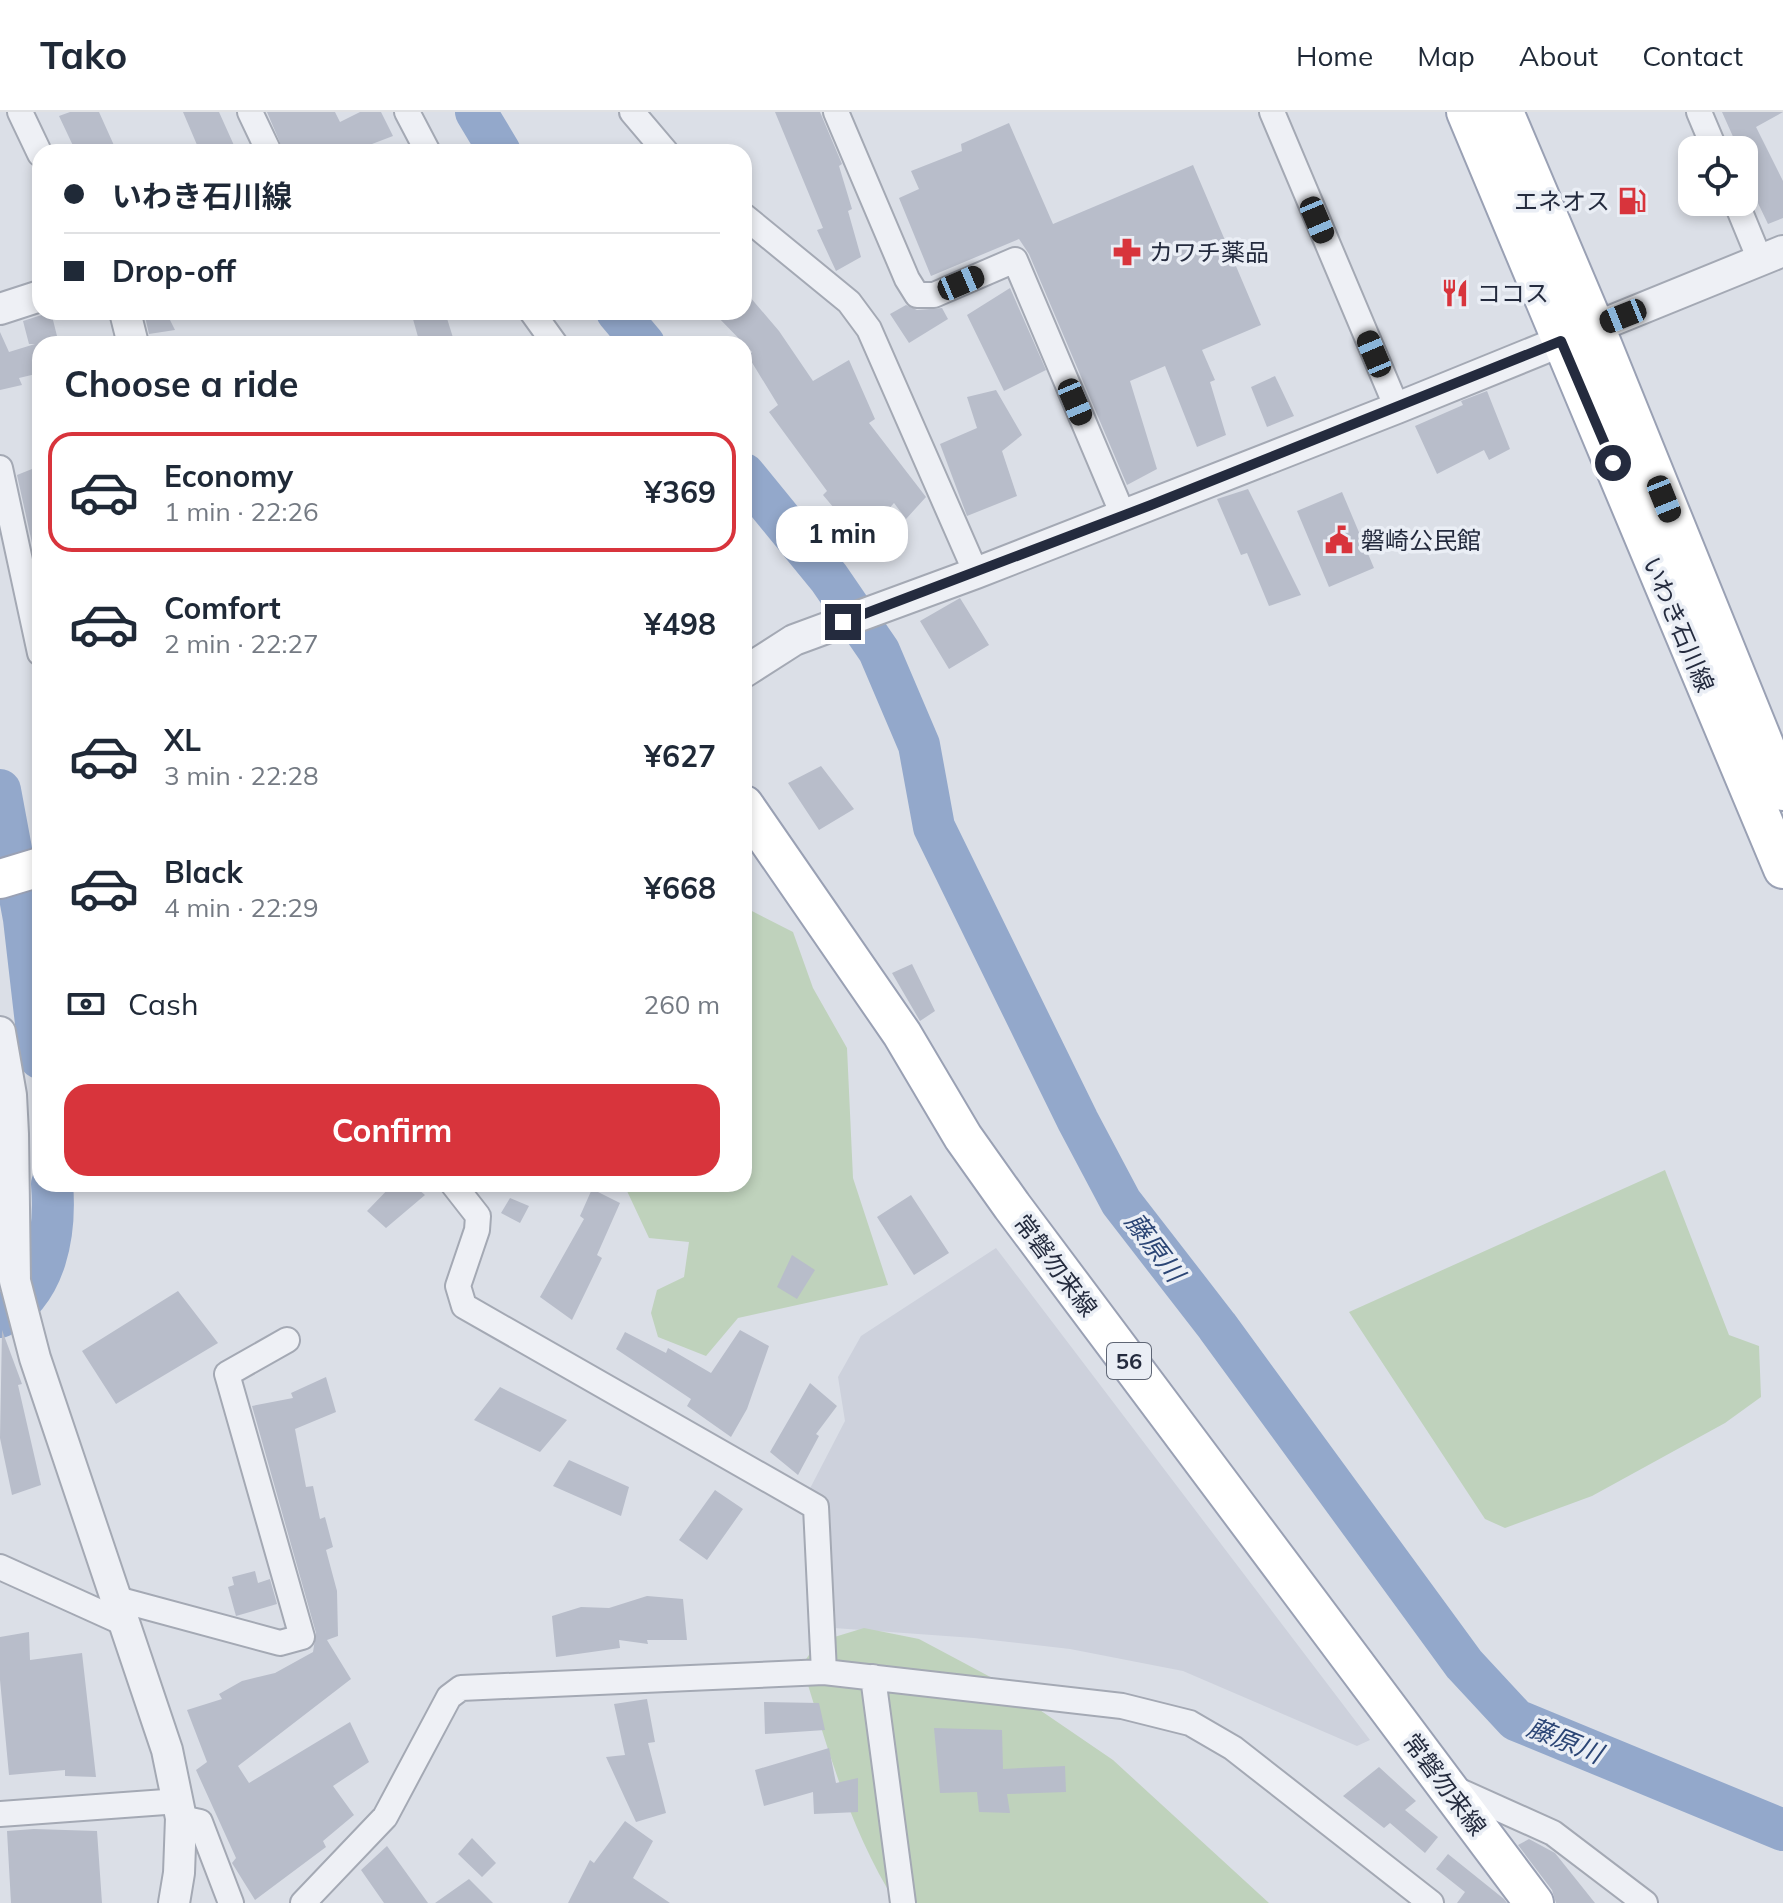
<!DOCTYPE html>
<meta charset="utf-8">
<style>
body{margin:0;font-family:Mulish,"Noto Sans JP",sans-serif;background:#f6f6f7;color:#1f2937;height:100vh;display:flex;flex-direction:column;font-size:30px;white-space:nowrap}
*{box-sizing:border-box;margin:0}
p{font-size:26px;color:#747a83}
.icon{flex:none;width:44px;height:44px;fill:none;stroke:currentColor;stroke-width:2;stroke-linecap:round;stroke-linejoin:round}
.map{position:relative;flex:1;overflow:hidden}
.panel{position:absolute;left:32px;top:224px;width:720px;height:856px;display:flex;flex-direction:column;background:#fff;border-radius:24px;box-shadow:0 4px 12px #0003}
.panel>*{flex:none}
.banner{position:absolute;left:32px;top:32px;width:720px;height:176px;border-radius:24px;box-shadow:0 4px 12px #0003;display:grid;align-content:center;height:176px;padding:0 32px;background:#fff}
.fabs{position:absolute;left:1678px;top:24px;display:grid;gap:16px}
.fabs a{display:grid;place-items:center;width:80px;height:80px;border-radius:16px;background:#fff;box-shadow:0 4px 12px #0003;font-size:40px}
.end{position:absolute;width:36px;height:36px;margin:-18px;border:10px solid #242b3e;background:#fff;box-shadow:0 0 0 4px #fff}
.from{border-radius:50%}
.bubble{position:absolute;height:56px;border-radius:24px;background:#fff;box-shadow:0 4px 12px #0003;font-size:26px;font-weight:700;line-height:56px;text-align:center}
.car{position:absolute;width:24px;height:48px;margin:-24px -12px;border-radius:10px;box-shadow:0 0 6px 2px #0007;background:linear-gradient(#222 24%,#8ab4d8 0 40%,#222 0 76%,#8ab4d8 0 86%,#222 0)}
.banner b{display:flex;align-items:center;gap:28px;height:76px;font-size:30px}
.banner b+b{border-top:2px solid #e0e1e3}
.banner i{width:20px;height:20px;background:#1f2937}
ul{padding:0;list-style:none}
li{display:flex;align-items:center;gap:24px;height:120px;margin:0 16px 12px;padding:0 16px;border:4px solid transparent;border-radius:24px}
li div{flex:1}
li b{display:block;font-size:30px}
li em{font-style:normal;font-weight:700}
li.current{border-color:#d8343c}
li>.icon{width:72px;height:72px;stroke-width:1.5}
h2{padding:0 32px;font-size:36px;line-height:96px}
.pay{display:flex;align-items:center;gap:20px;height:88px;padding:0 32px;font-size:30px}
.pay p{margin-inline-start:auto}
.action{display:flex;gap:16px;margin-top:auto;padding:16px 32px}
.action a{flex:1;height:92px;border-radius:24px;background:#d8343c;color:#fff;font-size:32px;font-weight:700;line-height:92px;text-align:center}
header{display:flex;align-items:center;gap:48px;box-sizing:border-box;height:112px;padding:0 40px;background:#fff;border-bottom:2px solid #e0e1e3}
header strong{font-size:38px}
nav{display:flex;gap:44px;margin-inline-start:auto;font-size:28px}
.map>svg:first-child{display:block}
.built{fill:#cdd1dc}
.green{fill:#bfd2bc}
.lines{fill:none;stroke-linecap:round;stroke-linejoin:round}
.river{stroke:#93a8cb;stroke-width:42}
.building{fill:#b8bdca}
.minor-casing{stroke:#a4a9b4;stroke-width:28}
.tertiary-casing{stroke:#a4a9b4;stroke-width:34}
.primary-casing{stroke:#9aa1b4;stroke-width:42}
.minor{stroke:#eef0f5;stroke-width:24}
.tertiary{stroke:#eef0f5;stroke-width:30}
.primary{stroke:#fff;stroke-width:38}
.route{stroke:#242b3e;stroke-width:10}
.labels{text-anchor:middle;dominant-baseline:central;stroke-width:7;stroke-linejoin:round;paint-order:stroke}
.shield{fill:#eaeef5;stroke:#5f6675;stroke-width:2}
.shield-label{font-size:22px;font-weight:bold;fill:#242b3e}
.poi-label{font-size:24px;fill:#242b3e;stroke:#eaeef5;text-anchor:start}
.street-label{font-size:24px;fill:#242b3e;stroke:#eaeef5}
.water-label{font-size:26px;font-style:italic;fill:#2b4575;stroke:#eaeef5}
</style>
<header>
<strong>Tako</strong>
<nav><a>Home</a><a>Map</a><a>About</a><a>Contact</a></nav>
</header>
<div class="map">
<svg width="1783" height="1791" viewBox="0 0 1783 1791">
<rect width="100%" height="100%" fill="#dbdfe7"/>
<!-- built -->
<path class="built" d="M 996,1136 L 1370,1628 L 1357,1634 L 1183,1559 L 1070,1537 L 974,1526 L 834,1516 L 830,1404 L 804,1388 L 845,1309 L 838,1265 L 861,1224 Z"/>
<!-- green -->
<path class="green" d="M 744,790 L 748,797 L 793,820 L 813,876 L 847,936 L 853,1066 L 888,1173 L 738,1206 L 706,1244 L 658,1225 L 651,1201 L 657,1178 L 684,1165 L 689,1130 L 649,1126 L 627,1079 L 616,1072 L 744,1072 Z
M 1665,1058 L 1729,1223 L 1759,1234 L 1761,1285 L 1725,1311 L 1592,1384 L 1505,1416 L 1485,1407 L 1349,1200 Z
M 864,1516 L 919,1527 L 996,1568 L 1113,1648 L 1269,1791 L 896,1791 C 850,1718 827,1635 802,1553 L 818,1530 Z"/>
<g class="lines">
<!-- river -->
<path class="river" d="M 476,0 L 500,40
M 617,200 L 644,232
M 744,362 L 829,466 L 879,539 L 919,633 L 934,715 L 1078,1009 L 1121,1090 L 1217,1214 L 1464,1552 L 1516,1608 L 1783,1718
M 0,678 L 24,807 L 40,946
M 0,1205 C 47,1180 56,1120 52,1072"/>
</g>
<!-- building -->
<path class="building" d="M 70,0 L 99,0 L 117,40 L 76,40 L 59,4 Z
M 183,0 L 219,0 L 237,40 L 200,40 Z
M 267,0 L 335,0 L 340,10 L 360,0 L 381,0 L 393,24 L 351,40 L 284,40 Z
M 775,0 L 820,0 L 842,52 L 839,54 L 852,97 L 848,99 L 861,145 L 836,159 L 817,118 L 823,116 Z
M 1722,0 L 1783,0 L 1756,15 L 1783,69 L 1783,106 L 1768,112 L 1744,62 L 1744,38 L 1739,38 Z
M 1009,11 L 1053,112 L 1193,53 L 1261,213 L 1202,238 L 1215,268 L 1210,270 L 1226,323 L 1197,335 L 1165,254 L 1130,269 L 1157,357 L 1127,373 L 1029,142 L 1019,127 L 931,164 L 899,86 L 919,77 L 911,59 L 962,39 L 961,32 Z
M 1010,176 L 1046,258 L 1004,279 L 967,203 Z
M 744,178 L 779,219 L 813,269 L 849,248 L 875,307 L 869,311 L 926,385 L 906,407 L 894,391 L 861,428 L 823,383 L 827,379 L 769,300 L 778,293 L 748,244 L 752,240 L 713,200 L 744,200 Z
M 906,193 L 917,198 L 942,196 L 948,207 L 909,231 L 890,202 Z
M 51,200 L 59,232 L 40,232 L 40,261 L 19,266 L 22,273 L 0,278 L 0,220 L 9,240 L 35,232 L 29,232 L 23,209 Z
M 144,200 L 166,200 L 175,218 L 149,222 Z
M 411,200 L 445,200 L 455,232 L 420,232 Z
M 1275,264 L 1294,304 L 1267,315 L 1251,275 Z
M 996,278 L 1022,323 L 1002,339 L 1017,384 L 967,404 L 940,332 L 977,316 L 967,285 Z
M 1487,279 L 1510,337 L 1489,348 L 1484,338 L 1437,362 L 1415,314 L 1463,293 L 1461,289 Z
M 32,357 L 40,388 L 40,448 L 36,449 L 17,363 Z
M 1248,377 L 1301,483 L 1269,494 L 1247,441 L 1241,443 L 1217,387 Z
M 1342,380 L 1374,456 L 1329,475 L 1297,399 Z
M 960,486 L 989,533 L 949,557 L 920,509 Z
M 821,654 L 854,697 L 819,718 L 788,671 Z
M 912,852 L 935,899 L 920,909 L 892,861 Z
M 393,1072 L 412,1072 L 425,1083 L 386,1116 L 367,1099 Z
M 592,1077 L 620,1091 L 597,1143 L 602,1146 L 572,1208 L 540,1185 L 584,1107 L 580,1104 Z
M 911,1083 L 949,1141 L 914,1163 L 877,1105 Z
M 510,1086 L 529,1094 L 520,1111 L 501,1101 Z
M 792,1143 L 815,1158 L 797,1187 L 777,1175 Z
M 178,1179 L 218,1231 L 116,1292 L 82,1239 Z
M 2,1218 L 22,1272 L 18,1273 L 41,1373 L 12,1383 L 0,1326 Z
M 740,1218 L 769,1234 L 747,1297 L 731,1325 L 687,1294 L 691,1287 L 616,1237 L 625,1220 L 666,1241 L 668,1236 L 711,1261 Z
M 326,1265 L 336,1300 L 295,1317 L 306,1375 L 313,1374 L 320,1407 L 325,1405 L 333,1435 L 326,1438 L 337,1479 L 338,1524 L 327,1528 L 351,1567 L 238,1654 L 249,1671 L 350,1610 L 369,1650 L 333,1674 L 354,1703 L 323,1729 L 326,1735 L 255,1788 L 232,1751 L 236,1746 L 196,1658 L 207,1650 L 187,1598 L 222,1587 L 219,1582 L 242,1569 L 275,1561 L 313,1540 L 316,1521 L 252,1294 L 293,1286 L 291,1281 Z
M 810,1271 L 837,1294 L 816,1322 L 819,1324 L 798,1363 L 770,1340 Z
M 500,1275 L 567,1308 L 540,1340 L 474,1308 Z
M 569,1348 L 629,1375 L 621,1404 L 553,1374 Z
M 715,1378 L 743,1397 L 707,1448 L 679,1428 Z
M 255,1459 L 258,1471 L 270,1467 L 277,1492 L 236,1504 L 228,1475 L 234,1473 L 232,1465 Z
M 647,1484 L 683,1487 L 687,1528 L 647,1528 L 648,1532 L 619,1528 L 620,1536 L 556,1545 L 552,1504 L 581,1495 L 609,1496 Z
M 29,1520 L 30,1548 L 82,1541 L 96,1665 L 65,1664 L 65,1658 L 9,1663 L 0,1568 L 0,1525 Z
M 647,1587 L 655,1630 L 648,1631 L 666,1701 L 636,1710 L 606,1645 L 625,1643 L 614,1592 Z
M 764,1590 L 819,1591 L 825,1618 L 765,1622 Z
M 934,1616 L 1002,1618 L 1003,1657 L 1065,1654 L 1066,1680 L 1007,1682 L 1010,1701 L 979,1700 L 977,1680 L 940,1681 Z
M 829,1636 L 836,1671 L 858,1666 L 858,1700 L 814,1702 L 813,1680 L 764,1694 L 755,1658 Z
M 1379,1655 L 1416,1689 L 1405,1698 L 1438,1725 L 1425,1741 L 1390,1711 L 1384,1716 L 1343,1684 Z
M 625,1709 L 653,1729 L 633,1766 L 670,1791 L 568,1791 L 590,1748 L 594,1751 Z
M 34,1717 L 97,1719 L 102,1791 L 11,1791 L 7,1719 Z
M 472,1726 L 496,1751 L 482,1765 L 458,1742 Z
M 1529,1727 L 1555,1741 L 1595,1791 L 1556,1791 L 1552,1778 L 1518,1733 Z
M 387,1734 L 428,1791 L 384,1791 L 361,1758 Z
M 1448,1742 L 1504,1787 L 1507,1791 L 1457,1791 L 1465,1780 L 1436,1757 Z
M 469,1767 L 493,1791 L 435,1791 Z"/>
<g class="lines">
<defs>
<path id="minor" d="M 20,0 L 40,42
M 250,0 L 269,40
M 407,0 L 428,40
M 632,0 L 666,40
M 836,0 L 907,167 L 917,183 L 934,183 L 1015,148 L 1123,403
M 1272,0 L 1397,296
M 1699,0 L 1715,38
M 1736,90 L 1760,148
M 744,104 L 849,190 L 869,217 L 976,461
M 532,200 L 555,232
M 0,356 L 40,541
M 453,1072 L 478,1104 L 477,1118 L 458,1174 L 464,1194 L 816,1395 L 824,1560
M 0,1455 L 126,1512
M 117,1487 L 280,1531 L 302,1525 L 227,1262 L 287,1228
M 873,1565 L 903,1791
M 1453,1676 L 1553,1721 L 1645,1791
M 0,1702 L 179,1689
M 181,1706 L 200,1710 L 231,1791
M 303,1791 L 385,1705 L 449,1585 L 461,1576 L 824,1560 L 1122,1594 L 1190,1611 L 1233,1636 L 1431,1791"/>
<path id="tertiary" d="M 0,197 L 40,184
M 125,200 L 133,232
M 744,560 L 794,528 L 976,461 L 1397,296 L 1783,139
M 0,920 L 11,983 L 13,1022 L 15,1169 L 35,1246 L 167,1638 L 181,1706 L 179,1761 L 174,1791"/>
<path id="primary" d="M 1466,0 L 1783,757
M 1504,0 L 1595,215 L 1783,679
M 744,693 L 902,922 L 963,1025 L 1012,1094 L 1534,1791
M 0,767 L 40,755"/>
</defs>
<!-- minor casing -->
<use href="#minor" class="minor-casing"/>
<!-- tertiary casing -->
<use href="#tertiary" class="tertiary-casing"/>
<!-- primary casing -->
<use href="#primary" class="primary-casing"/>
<!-- minor -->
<use href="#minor" class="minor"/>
<!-- tertiary -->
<use href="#tertiary" class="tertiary"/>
<!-- primary -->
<use href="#primary" class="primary"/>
</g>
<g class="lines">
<!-- route -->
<path class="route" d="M 843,510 L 1151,393 L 1561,229 L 1613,351"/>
</g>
<!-- icons -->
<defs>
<symbol id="fuel-bare" viewBox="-9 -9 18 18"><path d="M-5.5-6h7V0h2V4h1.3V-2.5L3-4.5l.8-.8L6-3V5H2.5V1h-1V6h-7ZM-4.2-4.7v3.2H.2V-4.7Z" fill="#d8343c" stroke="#eaeef5" stroke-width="2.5" paint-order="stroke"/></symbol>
<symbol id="pharmacy-bare" viewBox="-9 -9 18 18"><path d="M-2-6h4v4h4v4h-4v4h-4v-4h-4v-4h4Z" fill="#d8343c" stroke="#eaeef5" stroke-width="2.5" paint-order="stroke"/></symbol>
<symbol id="restaurant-bare" viewBox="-9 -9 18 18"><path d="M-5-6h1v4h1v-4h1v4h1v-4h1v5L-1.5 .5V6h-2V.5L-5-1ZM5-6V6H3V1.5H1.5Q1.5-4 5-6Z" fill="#d8343c" stroke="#eaeef5" stroke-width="2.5" paint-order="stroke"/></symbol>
<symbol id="civic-bare" viewBox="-9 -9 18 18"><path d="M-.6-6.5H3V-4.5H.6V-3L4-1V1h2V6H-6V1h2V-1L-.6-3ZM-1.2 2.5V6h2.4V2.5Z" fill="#d8343c" stroke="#eaeef5" stroke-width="2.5" paint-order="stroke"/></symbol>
</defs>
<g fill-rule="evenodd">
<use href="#fuel-bare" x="1612" y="69" width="40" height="40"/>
<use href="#pharmacy-bare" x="1107" y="120" width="40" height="40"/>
<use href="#restaurant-bare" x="1435" y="161" width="40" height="40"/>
<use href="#civic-bare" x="1319" y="408" width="40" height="40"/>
</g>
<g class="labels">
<!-- shield labels -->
<rect class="shield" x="1107" y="1231" width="44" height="36" rx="6"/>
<g class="shield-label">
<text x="1129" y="1249">56</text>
</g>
<!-- poi labels -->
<g class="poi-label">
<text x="1610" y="89" text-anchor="end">エネオス</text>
<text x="1149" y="140">カワチ薬品</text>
<text x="1477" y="181">ココス</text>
<text x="1361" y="428">磐崎公民館</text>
</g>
<!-- street labels -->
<g class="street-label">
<text transform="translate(1679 512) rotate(67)">いわき石川線</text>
<text transform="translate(1056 1153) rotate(53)">常磐勿来線</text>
<text transform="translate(1445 1672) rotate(53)">常磐勿来線</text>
</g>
<!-- water labels -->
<g class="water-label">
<text transform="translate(1155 1135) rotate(53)">藤原川</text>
<text transform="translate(1565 1628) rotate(22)">藤原川</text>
</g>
</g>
</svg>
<div class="fabs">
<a><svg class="icon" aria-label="locate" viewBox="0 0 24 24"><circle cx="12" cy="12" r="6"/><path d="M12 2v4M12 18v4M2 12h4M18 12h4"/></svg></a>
</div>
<i class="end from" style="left:1613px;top:351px"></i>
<i class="end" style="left:843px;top:510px"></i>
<div class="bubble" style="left:776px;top:394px;width:132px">1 min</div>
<i class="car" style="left:1317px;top:108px;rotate:157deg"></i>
<i class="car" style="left:961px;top:171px;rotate:67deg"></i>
<i class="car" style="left:1623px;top:204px;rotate:248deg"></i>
<i class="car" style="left:1374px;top:242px;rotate:337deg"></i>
<i class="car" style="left:1075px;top:290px;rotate:157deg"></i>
<i class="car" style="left:1664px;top:387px;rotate:158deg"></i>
<div class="banner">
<b><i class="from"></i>いわき石川線</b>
<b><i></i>Drop-off</b>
</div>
<section class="panel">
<h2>Choose a ride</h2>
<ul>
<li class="current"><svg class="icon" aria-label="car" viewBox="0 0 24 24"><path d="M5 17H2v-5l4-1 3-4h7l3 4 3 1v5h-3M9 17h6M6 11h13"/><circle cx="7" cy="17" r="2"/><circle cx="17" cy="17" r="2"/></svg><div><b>Economy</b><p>1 min · 22:26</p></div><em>¥369</em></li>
<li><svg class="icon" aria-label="car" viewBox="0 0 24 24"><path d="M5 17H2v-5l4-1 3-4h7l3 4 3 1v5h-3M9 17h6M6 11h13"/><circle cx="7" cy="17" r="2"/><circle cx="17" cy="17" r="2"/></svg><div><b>Comfort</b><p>2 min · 22:27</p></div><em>¥498</em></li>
<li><svg class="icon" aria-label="car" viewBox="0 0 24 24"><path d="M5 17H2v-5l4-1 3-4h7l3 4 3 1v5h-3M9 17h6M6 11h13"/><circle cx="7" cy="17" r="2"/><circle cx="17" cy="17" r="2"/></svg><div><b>XL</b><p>3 min · 22:28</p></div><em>¥627</em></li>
<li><svg class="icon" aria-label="car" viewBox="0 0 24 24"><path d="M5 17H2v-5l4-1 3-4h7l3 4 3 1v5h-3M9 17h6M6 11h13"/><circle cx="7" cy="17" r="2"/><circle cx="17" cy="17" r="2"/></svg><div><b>Black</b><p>4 min · 22:29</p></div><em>¥668</em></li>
</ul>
<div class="pay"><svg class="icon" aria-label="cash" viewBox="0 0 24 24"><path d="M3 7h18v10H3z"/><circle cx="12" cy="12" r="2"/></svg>Cash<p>260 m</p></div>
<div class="action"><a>Confirm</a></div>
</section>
</div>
